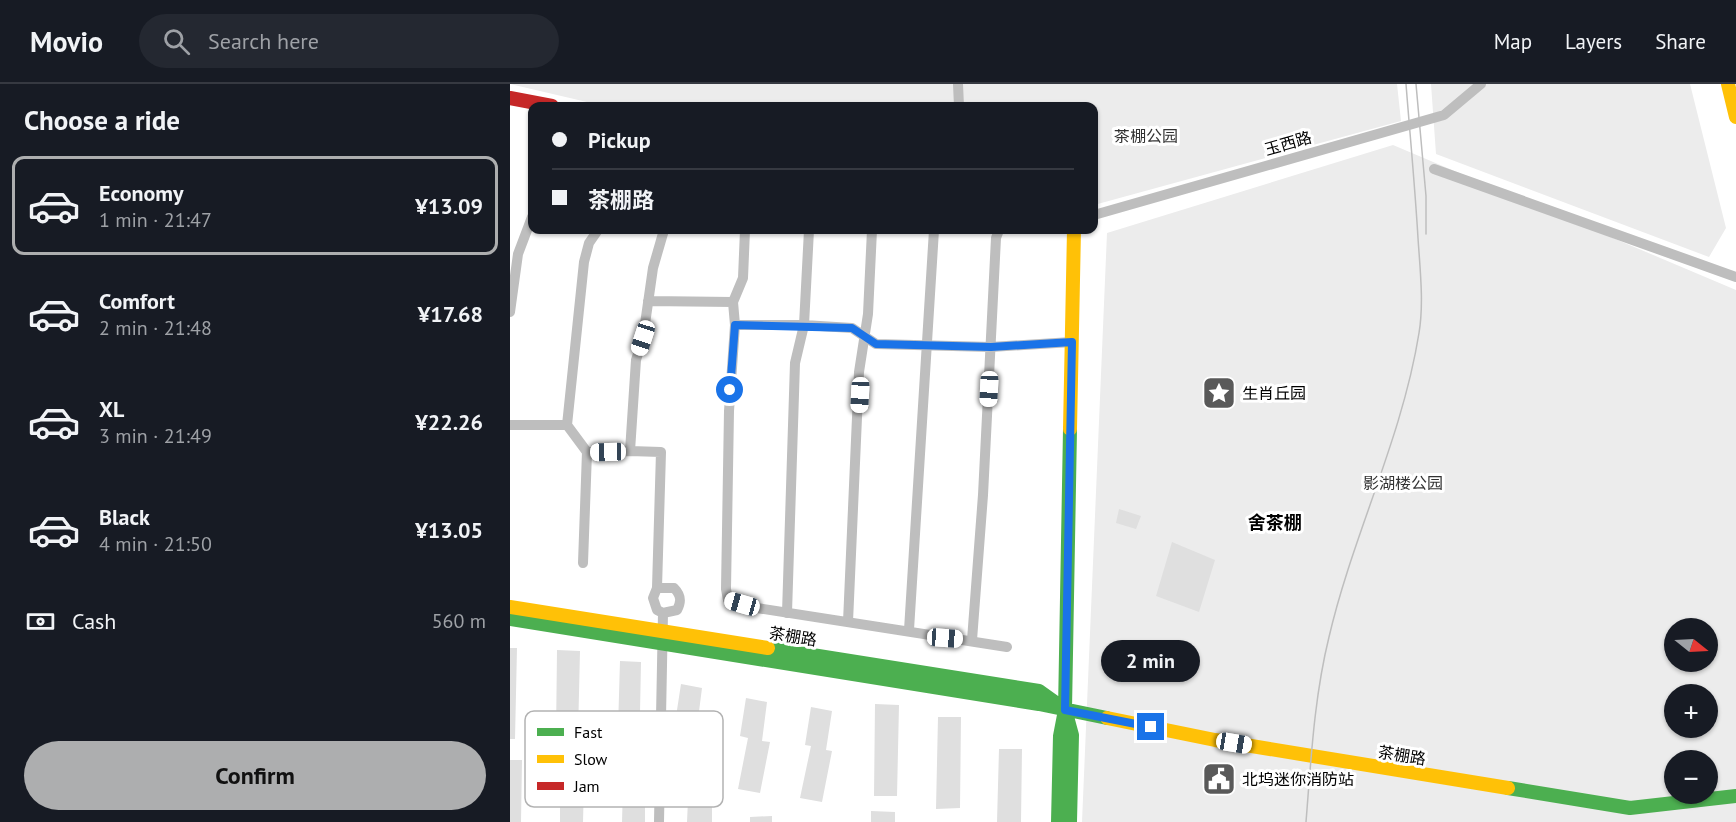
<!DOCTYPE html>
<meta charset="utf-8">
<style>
body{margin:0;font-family:"PT Sans","Noto Sans SC",sans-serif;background:#242831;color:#f1f3f6;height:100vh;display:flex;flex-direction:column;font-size:22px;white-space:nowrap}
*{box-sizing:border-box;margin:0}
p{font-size:20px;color:#9ea1a6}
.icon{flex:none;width:33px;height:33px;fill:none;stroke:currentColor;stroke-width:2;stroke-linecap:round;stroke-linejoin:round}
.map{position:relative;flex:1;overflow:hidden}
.sheet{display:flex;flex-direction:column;background:#171b24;width:510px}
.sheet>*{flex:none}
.top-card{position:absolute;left:18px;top:18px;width:570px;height:132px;border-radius:12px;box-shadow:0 2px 4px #0004;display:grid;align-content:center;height:132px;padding:0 24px;background:#171b24}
.needle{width:39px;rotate:108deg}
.tools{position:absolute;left:1154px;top:534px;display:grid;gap:12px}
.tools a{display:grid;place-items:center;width:54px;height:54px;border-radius:50%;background:#171b24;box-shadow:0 2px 4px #0004;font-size:30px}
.end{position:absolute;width:27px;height:27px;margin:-14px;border:8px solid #1a73e8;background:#fff;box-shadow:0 0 0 3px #fff}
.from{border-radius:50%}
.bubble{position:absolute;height:42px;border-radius:21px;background:#171b24;box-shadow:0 2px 4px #0004;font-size:20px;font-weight:700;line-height:42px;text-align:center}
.car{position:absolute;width:18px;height:36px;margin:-18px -9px;border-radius:8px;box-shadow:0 0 4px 2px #0007;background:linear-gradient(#fff 24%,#345 0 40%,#fff 0 76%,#345 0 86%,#fff 0)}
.top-card b{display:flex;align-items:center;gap:21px;height:57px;font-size:22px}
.top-card b+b{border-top:2px solid #363941}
.top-card i{width:15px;height:15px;background:#f1f3f6}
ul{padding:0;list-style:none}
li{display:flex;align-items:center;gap:18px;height:99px;margin:0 12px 9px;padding:0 12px;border:3px solid transparent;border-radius:12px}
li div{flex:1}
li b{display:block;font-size:22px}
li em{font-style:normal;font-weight:700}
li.active{border-color:#adaeaf}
li>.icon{width:54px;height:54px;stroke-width:1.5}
h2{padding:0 24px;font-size:27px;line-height:72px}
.pay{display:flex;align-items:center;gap:15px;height:66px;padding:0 24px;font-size:22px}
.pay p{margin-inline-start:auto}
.button{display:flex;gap:12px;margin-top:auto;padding:12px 24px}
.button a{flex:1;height:69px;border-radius:36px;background:#adaeaf;color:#111;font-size:24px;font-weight:700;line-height:69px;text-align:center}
header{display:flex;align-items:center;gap:36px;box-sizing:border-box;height:84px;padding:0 30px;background:#171b24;border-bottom:2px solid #363941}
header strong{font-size:28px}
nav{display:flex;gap:33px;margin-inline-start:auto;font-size:21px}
.search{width:420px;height:54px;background:#242831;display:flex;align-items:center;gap:15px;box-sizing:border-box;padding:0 21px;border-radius:33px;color:#9ea1a6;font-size:22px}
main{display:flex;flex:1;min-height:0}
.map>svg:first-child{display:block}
.green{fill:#ececec;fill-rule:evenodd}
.building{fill:#dfdfdf}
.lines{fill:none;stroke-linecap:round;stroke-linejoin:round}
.street{stroke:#bebebe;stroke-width:10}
.fast{stroke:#4caf50;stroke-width:14}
.slow{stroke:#ffc107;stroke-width:14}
.jam{stroke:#c62828;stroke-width:14}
.tram{stroke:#bebebe;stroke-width:1.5}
.route{stroke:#1a73e8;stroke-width:8}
.labels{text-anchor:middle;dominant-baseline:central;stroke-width:6;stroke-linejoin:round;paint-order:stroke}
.park-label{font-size:16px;fill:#333;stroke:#fff}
.street-label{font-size:16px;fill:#000;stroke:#fff}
.poi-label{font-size:16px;fill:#000;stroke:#fff;text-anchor:start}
.neighbourhood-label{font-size:18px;font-weight:bold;fill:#000;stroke:#fff}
.key{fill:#fff;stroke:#b2b2b2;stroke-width:1.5}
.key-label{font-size:16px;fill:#000}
</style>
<header>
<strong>Movio</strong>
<div class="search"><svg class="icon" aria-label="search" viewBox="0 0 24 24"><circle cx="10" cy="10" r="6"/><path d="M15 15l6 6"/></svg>Search here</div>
<nav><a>Map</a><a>Layers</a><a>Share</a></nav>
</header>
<main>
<section class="sheet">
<h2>Choose a ride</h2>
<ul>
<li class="active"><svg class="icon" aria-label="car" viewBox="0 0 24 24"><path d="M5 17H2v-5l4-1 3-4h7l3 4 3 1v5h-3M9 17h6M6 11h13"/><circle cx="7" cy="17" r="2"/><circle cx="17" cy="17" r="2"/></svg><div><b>Economy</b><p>1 min · 21:47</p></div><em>¥13.09</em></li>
<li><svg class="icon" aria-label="car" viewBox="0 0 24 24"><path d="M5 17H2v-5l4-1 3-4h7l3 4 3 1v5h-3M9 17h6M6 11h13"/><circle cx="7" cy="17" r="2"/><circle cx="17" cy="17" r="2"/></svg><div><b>Comfort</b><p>2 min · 21:48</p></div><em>¥17.68</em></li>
<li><svg class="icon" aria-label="car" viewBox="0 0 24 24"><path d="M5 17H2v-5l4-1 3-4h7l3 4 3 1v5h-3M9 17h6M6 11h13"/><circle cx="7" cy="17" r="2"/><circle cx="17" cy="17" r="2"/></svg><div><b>XL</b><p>3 min · 21:49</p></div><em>¥22.26</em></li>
<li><svg class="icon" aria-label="car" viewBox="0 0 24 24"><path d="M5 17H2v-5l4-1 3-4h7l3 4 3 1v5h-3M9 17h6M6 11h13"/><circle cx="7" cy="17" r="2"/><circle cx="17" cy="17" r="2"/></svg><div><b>Black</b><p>4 min · 21:50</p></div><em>¥13.05</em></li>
</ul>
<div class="pay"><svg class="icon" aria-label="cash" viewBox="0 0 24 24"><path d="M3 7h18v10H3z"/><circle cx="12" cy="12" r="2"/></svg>Cash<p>560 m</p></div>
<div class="button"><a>Confirm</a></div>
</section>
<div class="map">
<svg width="1226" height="738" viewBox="0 0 1226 738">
<rect width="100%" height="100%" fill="#fff"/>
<!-- green -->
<path class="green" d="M 0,0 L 887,0 L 891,37 L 584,121 L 584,22 L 94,22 Z
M 921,0 L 1180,0 L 1216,144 L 1199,173 L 926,70 Z
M 883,61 L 1226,206 L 1226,738 L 572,738 L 597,149 ZM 1164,544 L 1197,544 L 1197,578 L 1164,578 ZM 1164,610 L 1197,610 L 1197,644 L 1164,644 ZM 1164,676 L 1197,676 L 1197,710 L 1164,710 Z"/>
<!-- building -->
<path class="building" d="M 609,425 L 631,432 L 626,445 L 606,439 Z
M 662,458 L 705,476 L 689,528 L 646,512 Z
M 0,564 L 7,564 L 5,655 L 0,655 Z
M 47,566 L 70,567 L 68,651 L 46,651 Z
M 110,577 L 131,578 L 129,679 L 107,679 Z
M 171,600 L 192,604 L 187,643 L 193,644 L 187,682 L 166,678 L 172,640 L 165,639 Z
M 236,614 L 257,618 L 252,657 L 260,658 L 250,709 L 228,705 L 238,654 L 230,652 Z
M 365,620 L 389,621 L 387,712 L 364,712 Z
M 301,623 L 322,627 L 316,666 L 322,667 L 312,718 L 290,714 L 301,662 L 295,661 Z
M 428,633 L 451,633 L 450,724 L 426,725 Z
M 489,665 L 512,665 L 511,738 L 487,738 Z
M 0,676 L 12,676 L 11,738 L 0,738 Z
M 50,698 L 74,699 L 73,738 L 50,738 Z
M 113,701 L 135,701 L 135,738 L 112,738 Z
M 178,716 L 202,717 L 202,738 L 177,738 Z
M 361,727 L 385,728 L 385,738 L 361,738 Z
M 262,732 L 262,738 L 240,738 L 240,733 Z"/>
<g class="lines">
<!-- street -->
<path class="street" d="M 448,0 L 449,22
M 924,85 L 1226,193
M 584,131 L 934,31 L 971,0
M 235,146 L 233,194 L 223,218 L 225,241 L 219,327 L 216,505 L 218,516 L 247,524 L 497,563
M 138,217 L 223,218
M 0,228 L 8,170 L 22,133
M 225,241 L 294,241 L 299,146
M 0,341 L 57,341
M 120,367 L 151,368 L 147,504 L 143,514 L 147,526 L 153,529 L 149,738
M 77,368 L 120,367 L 126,276 L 133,254 L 143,184 L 154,146
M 73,479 L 77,368 L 57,341 L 74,178 L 79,159 L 88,146
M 147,504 L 164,504 C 171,511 172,517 167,526 L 153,529
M 277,529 L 285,279 L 294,241 L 342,244 L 366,260 L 481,263 L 562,258
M 338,538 L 349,288 L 358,230 L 362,146
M 399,546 L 424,146
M 462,556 L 473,411 L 486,154 L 489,146"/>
<!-- fast -->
<path class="fast" d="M 0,535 L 529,620 L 597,634
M 258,564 L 529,607 L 550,622
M 556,629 L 562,651 L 560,738
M 998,704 L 1120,724 L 1226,712
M 548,738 L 550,652 L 555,626 L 560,345"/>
<!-- slow -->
<path class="slow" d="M 1218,0 L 1226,33
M 560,345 L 564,146
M 0,523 L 258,564
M 597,634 L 705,656 L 998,704"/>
<!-- jam -->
<path class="jam" d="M 0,14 L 42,22"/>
<!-- tram -->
<path class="tram" d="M 906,0 L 916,112 L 916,150
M 796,738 C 801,676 804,614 819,553 C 843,450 892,355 909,249 C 914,219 910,185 908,154 C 905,103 900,51 896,0"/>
</g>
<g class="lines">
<!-- route -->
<path class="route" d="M 220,306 L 225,241 L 342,244 L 366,260 L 481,263 L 562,258 L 555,626 L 641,643"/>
</g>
<!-- icons -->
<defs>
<symbol id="sight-square" viewBox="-11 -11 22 22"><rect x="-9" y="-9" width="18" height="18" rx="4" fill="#595959" stroke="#fff"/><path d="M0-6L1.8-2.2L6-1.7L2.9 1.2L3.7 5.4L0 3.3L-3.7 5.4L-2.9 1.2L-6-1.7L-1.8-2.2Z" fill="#fff"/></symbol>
<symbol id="civic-square" viewBox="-11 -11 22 22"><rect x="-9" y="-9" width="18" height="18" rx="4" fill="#595959" stroke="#fff"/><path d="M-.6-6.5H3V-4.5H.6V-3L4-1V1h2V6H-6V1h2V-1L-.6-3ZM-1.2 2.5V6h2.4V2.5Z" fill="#fff"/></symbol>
</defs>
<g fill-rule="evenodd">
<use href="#sight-square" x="690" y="290" width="38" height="38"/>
<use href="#civic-square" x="690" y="676" width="38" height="38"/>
</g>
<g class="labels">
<!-- park labels -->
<g class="park-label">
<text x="636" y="52">茶棚公园</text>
<text x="893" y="399">影湖楼公园</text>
</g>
<!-- street labels -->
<g class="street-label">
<text transform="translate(778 59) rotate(-16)">玉西路</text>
<text transform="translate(283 552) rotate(9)">茶棚路</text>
<text transform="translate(892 671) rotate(9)">茶棚路</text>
</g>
<!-- poi labels -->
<g class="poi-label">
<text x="732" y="309">生肖丘园</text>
<text x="732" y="695">北坞迷你消防站</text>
</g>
<!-- neighbourhood labels -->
<g class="neighbourhood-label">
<text x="765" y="438">舍茶棚</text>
</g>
</g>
<!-- legend -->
<rect x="15" y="627" width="198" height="96" rx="9" class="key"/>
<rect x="27" y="644" width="27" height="8" fill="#4caf50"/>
<rect x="27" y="671" width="27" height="8" fill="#ffc107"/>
<rect x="27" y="698" width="27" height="8" fill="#c62828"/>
<g class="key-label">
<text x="64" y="654">Fast</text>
<text x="64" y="681">Slow</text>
<text x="64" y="708">Jam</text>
</g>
</svg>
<div class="tools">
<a><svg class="needle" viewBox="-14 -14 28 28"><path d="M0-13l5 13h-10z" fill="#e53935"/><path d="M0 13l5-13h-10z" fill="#9ea1a6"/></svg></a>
<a>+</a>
<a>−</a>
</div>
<i class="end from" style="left:220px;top:306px"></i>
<i class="end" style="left:641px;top:643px"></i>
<div class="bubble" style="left:591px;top:556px;width:99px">2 min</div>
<i class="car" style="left:133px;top:254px;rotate:198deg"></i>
<i class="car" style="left:479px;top:305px;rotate:183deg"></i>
<i class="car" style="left:350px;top:311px;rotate:183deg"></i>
<i class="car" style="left:98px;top:368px;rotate:269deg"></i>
<i class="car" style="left:232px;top:520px;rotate:286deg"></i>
<i class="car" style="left:435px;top:554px;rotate:94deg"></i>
<i class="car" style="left:724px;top:659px;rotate:99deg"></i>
<div class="top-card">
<b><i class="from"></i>Pickup</b>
<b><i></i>茶棚路</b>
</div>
</div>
</main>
